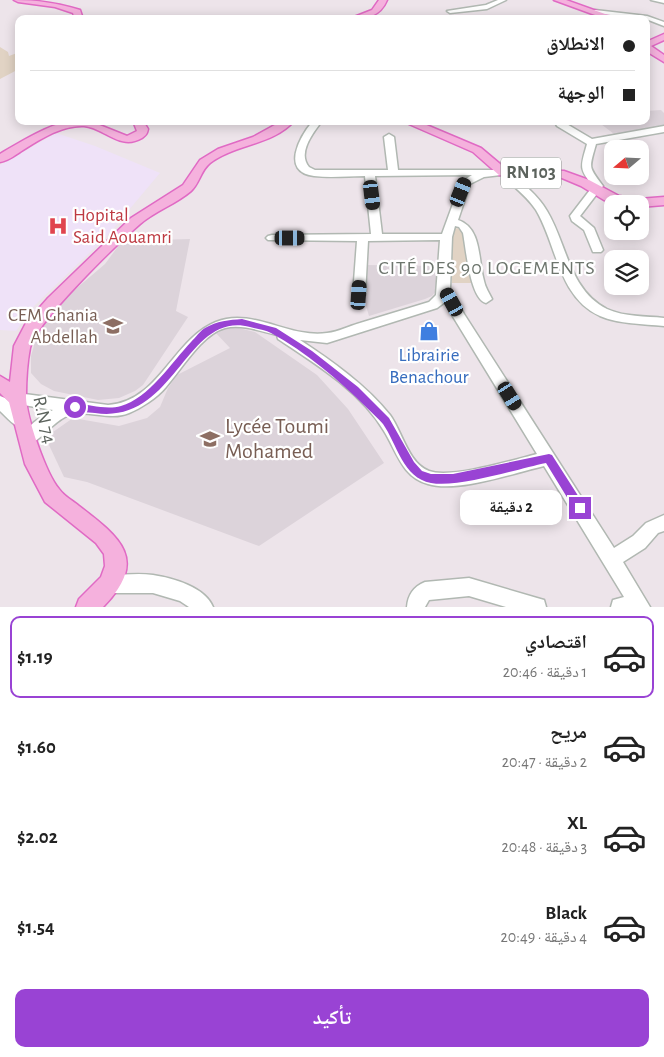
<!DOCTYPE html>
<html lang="ar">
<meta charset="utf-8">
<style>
body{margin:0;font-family:"Alegreya Sans","Noto Naskh Arabic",sans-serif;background:#f6f6f6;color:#222;direction:rtl;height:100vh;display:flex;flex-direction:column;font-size:19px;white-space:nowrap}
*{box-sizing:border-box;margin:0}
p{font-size:16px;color:#767676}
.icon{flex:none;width:28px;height:28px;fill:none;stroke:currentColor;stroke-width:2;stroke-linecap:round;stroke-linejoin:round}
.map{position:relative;height:607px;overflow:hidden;direction:ltr}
.drawer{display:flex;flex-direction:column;background:#fff;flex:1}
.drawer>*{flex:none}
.banner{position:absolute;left:15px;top:15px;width:635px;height:110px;border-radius:10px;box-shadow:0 2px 12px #0003;direction:rtl;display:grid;align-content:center;height:110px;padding:0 15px;background:#fff}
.needle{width:32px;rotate:251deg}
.buttons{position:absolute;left:604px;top:140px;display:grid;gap:10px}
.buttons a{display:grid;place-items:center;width:45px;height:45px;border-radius:10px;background:#fff;box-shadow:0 2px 12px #0003;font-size:25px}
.end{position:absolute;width:22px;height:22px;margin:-11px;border:6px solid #9943d4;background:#fff;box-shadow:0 0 0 2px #fff}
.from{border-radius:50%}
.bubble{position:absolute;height:35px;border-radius:10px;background:#fff;box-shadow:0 2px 12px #0003;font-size:16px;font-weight:700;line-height:35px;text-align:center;direction:rtl}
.car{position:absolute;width:15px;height:30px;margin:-15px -8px;border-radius:6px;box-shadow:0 0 4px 1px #0007;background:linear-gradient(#222 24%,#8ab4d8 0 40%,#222 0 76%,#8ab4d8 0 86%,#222 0)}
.banner b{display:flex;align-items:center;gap:18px;height:48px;font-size:19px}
.banner b+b{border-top:1px solid #e0e0e0}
.banner i{width:12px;height:12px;background:#222}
ul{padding:9px 0 0;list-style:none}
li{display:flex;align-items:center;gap:15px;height:82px;margin:0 10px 8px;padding:0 5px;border:2px solid transparent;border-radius:10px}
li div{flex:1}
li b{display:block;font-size:19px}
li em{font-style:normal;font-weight:700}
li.on{border-color:#9943d4}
li>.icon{width:45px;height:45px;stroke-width:1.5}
.cta{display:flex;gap:10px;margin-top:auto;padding:10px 15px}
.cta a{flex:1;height:58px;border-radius:10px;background:#9943d4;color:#fff;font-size:20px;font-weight:700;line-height:58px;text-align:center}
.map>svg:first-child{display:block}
.education{fill:#dcd3da}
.medical{fill:#efe2f8}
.green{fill:#e1d3c4}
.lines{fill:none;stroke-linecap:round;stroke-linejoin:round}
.minor-casing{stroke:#b1b8b2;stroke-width:3}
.major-casing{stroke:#e06ac4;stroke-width:3}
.minor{fill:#fff;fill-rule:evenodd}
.major{fill:#f5b1dd;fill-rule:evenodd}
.route{fill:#9943d4}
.labels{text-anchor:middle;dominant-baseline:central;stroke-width:4.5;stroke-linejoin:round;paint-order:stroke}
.shield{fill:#fff;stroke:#8d928e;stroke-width:1}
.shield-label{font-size:18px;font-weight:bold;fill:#5c635d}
.health-label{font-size:19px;fill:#be3a42;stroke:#fff;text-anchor:start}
.education-label{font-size:19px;fill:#785e54;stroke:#fff;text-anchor:end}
.shop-label{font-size:19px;fill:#366cbe;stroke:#fff}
.street-label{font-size:19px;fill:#5c635d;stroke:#fff}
.neighbourhood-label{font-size:20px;letter-spacing:1px;fill:#6d756d;stroke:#fff}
.near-education-label{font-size:22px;fill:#785e54;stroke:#fff;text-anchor:start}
</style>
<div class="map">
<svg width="664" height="607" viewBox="0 0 664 607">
<rect width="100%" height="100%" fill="#ede4ea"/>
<!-- education -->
<path class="education" d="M 661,110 L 664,113 L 664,127 L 614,134 L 597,121 L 646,121 L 646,111 Z
M 190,239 L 176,311 L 188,317 L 143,385 L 135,391 L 119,398 L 98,400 L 54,391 L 41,384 L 31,373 L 31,356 L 37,335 L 51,314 L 71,293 L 105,264 L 122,241 Z
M 366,265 L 436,266 L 436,291 L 432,296 L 425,299 L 369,316 L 363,296 Z
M 234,327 L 255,332 L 317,375 L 348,409 L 384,463 L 259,546 L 87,482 L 64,477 L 49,445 L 53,432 L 73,418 L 119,426 L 147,418 L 160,407 L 168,388 L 177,375 L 230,348 L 214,331 Z"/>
<!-- medical -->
<path class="medical" d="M 56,133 L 95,146 L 160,173 L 107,236 L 35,305 L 16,331 L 0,330 L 0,165 Z"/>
<!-- green -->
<path class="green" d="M 0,47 L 8,52 L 9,56 L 17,53 L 19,55 L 19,60 L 16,62 L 19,62 L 19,69 L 0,79 Z
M 454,228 L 464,229 L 474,283 L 452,283 L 450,238 Z"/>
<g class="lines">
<defs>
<path id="minor" d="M 498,0 L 506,0 L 487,9 L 450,13 L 447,11 L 486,5 Z
M 651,0 L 664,0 L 664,3 Z
M 595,10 L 647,16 L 664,22 L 664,26 L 646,19 L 593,13 L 592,12 Z
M 313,121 L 322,121 C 313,133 297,153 309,167 L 315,170 L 388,170 L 384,137 L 389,134 L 394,137 L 398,170 L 506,170 C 521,182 537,194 547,211 C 567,244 569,290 607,309 C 624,317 646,316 664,318 L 664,326 C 643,324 619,324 600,316 C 558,297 557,245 536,210 C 527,196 513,186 501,175 L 484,177 L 470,184 L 458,220 C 482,228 478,260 484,281 C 485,287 489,293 492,299 L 486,303 C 470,299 466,248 463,233 L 459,227 L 455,226 L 452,237 L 450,289 L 464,314 L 614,548 L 633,536 L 646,523 L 664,515 L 664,531 L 658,533 L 645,548 L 623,562 L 650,607 L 611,607 L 613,600 L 624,597 L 544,466 C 514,473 457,493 428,484 C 402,477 397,452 384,431 C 361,392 316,364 278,339 L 277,335 C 260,331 242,324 225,328 C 202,334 181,370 166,387 C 157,398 141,408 129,413 C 108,422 85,407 65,417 C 52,424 44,436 32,443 C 29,446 25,445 22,443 L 19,439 C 26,427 41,416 53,410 L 12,403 L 10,399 L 12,395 L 17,393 L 108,405 C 159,402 173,339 216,322 C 252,307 290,339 327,333 C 338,332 349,326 360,323 C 383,316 406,309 429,302 L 436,295 L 440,240 L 368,241 L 365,295 L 359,299 L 353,295 L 357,241 L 268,240 L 266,238 L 268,236 L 272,235 L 371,234 L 365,176 C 349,176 331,178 314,176 C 280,172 300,136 313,121 ZM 472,175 L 461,182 L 442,234 L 382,234 L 375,176 ZM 445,302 L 452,315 L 537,454 C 513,460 451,479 429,471 C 408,463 402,431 390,415 C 366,385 332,361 300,340 L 327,343 L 437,308 Z
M 557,121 L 566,121 L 565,123 L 592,139 L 664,126 L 664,132 L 596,144 C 589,169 588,166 603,186 L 580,216 L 594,228 L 603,250 L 601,252 L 593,252 L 584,230 L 572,221 L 570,216 L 593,186 C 578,168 581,166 587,144 L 557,126 L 556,124 Z
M 0,396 L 5,398 L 28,419 L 30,423 L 28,427 C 17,431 8,418 0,411 Z
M 110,575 C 124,575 139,573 153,575 C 173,578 205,587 213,607 L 189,607 L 180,601 L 153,593 L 110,593 L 104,590 L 101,584 L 104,578 Z
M 469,578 L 537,598 L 544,600 L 546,607 L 506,607 L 469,596 L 429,600 L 425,607 L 407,607 C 408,595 413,587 425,582 Z"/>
<path id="major" d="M 14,0 C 38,0 57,3 80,10 L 83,19 L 75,19 L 73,13 L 55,7 L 18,2 Z
M 379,0 L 387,0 C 380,17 366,19 349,19 L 372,10 Z
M 554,0 L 566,0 L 619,19 L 606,19 Z
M 664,34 L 664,40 L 651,46 L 664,55 L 664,62 L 646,51 L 646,42 Z
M 69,121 L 92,122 L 127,136 L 137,131 L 133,121 L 143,121 L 148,129 C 147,134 146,135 142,138 C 120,151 105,128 84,126 C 61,125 39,140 20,152 C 14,156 7,161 0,162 L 0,154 C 22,141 44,127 69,121 Z
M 282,121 L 294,121 C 273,145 235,144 210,163 C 201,170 199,184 191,191 C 176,204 155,211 140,224 C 118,243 34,324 30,348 C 27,363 26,382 26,397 C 26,416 46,474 59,489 C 64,496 73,501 79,506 C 121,538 149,560 103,607 L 76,607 L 79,599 L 101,577 L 105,566 L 104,554 L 96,543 L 45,502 L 25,464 L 9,402 L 0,393 L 0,376 L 10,382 L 14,346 L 26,323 L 48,298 L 131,218 L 183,185 L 200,160 L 218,149 L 253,137 Z
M 402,121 L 417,121 L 481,148 L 506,169 L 564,171 L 589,180 L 619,196 L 639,199 L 664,197 L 664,205 L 640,207 L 640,204 L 618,204 L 604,200 L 581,186 L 562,178 L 499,175 L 473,152 Z"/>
</defs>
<!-- minor casing -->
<use href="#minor" class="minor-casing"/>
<!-- major casing -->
<use href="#major" class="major-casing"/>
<!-- minor -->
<use href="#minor" class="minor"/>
<!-- major -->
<use href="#major" class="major"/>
</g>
<!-- route -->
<path class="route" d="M 242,319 L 276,328 L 312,351 L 358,387 L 389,418 L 414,462 L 422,471 L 431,474 L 453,474 L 549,454 L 552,455 L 584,505 L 585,508 L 584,512 L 576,512 L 546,463 C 517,469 459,488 431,483 C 403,478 397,444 383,424 C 378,418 372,413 367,408 C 339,380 306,352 271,333 C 265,330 257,329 250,327 C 185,310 176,425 95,413 C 88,412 75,413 71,407 L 75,403 C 90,405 107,410 121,406 C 148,399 173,361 191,342 C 196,337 200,331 205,328 C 217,321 229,320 242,319 Z"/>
<!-- icons -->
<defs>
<symbol id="hospital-bare" viewBox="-9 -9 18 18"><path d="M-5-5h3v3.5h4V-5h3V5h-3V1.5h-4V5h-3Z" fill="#e0444e" stroke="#fff" stroke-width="2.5" paint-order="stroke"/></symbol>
<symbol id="school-bare" viewBox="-9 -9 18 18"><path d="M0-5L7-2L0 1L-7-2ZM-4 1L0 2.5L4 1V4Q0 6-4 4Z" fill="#8d6e63" stroke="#fff" stroke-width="2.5" paint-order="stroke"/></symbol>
<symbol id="shop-bare" viewBox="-9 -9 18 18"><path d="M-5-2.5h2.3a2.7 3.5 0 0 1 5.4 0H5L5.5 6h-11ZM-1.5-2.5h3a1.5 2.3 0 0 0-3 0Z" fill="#3f7fe0" stroke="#fff" stroke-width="2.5" paint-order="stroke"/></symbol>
</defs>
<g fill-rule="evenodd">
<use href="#hospital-bare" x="44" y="212" width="28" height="28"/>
<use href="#school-bare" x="99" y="312" width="28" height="28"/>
<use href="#shop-bare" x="415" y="317" width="28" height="28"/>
<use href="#school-bare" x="196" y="425" width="28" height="28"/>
</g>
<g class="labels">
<!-- shield labels -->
<rect class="shield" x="501" y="157.5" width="60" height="31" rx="4"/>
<g class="shield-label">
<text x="531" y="173">RN 103</text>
</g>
<!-- health labels -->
<g class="health-label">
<text x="73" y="215">Hopital<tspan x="73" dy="22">Said Aouamri</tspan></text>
</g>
<!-- education labels -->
<g class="education-label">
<text x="98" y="315">CEM Ghania<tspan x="98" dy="22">Abdellah</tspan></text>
</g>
<!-- shop labels -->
<g class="shop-label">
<text x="429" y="355">Librairie<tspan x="429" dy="22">Benachour</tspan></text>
</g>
<!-- street labels -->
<g class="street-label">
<text transform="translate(44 420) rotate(77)">R.N 74</text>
</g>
<!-- neighbourhood labels -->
<g class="neighbourhood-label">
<text x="487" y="268">CITÉ DES 90 LOGEMENTS</text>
</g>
<!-- near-education labels -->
<g class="near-education-label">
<text x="225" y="426">Lycée Toumi<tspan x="225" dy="25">Mohamed</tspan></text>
</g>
</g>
</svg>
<div class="buttons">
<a><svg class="needle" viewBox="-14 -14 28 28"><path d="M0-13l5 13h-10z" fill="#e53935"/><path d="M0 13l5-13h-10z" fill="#767676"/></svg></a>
<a><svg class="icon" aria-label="locate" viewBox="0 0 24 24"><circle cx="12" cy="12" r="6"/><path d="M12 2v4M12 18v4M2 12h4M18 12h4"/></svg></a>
<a><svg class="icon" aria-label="layers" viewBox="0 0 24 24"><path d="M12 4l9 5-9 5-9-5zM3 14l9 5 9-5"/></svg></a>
</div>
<i class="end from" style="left:75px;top:407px"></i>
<i class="end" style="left:580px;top:508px"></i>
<div class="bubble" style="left:460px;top:490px;width:102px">2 دقيقة</div>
<i class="car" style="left:461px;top:192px;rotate:22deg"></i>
<i class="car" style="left:372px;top:195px;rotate:173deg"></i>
<i class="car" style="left:290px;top:238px;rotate:90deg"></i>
<i class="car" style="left:359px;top:295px;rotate:4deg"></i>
<i class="car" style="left:452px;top:302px;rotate:331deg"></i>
<i class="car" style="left:510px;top:396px;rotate:148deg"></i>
<div class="banner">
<b><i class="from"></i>الانطلاق</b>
<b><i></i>الوجهة</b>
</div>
</div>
<section class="drawer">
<ul>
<li class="on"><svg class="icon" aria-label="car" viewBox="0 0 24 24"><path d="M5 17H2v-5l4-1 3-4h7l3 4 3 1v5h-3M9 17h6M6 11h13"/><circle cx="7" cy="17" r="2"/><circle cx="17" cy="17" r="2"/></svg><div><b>اقتصادي</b><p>1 دقيقة · 20:46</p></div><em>$1.19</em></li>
<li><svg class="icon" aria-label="car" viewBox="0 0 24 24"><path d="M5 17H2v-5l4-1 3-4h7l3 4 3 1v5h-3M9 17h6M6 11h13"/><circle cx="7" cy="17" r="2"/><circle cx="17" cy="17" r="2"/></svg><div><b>مريح</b><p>2 دقيقة · 20:47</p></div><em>$1.60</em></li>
<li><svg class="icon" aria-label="car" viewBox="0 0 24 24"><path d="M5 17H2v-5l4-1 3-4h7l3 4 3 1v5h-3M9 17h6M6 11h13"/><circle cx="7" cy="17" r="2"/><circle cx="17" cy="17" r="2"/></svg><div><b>XL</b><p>3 دقيقة · 20:48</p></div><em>$2.02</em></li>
<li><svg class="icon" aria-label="car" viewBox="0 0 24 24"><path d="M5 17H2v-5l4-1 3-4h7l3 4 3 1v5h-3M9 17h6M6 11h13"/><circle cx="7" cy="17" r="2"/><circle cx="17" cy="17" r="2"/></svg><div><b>Black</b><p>4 دقيقة · 20:49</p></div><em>$1.54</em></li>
</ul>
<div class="cta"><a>تأكيد</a></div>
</section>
